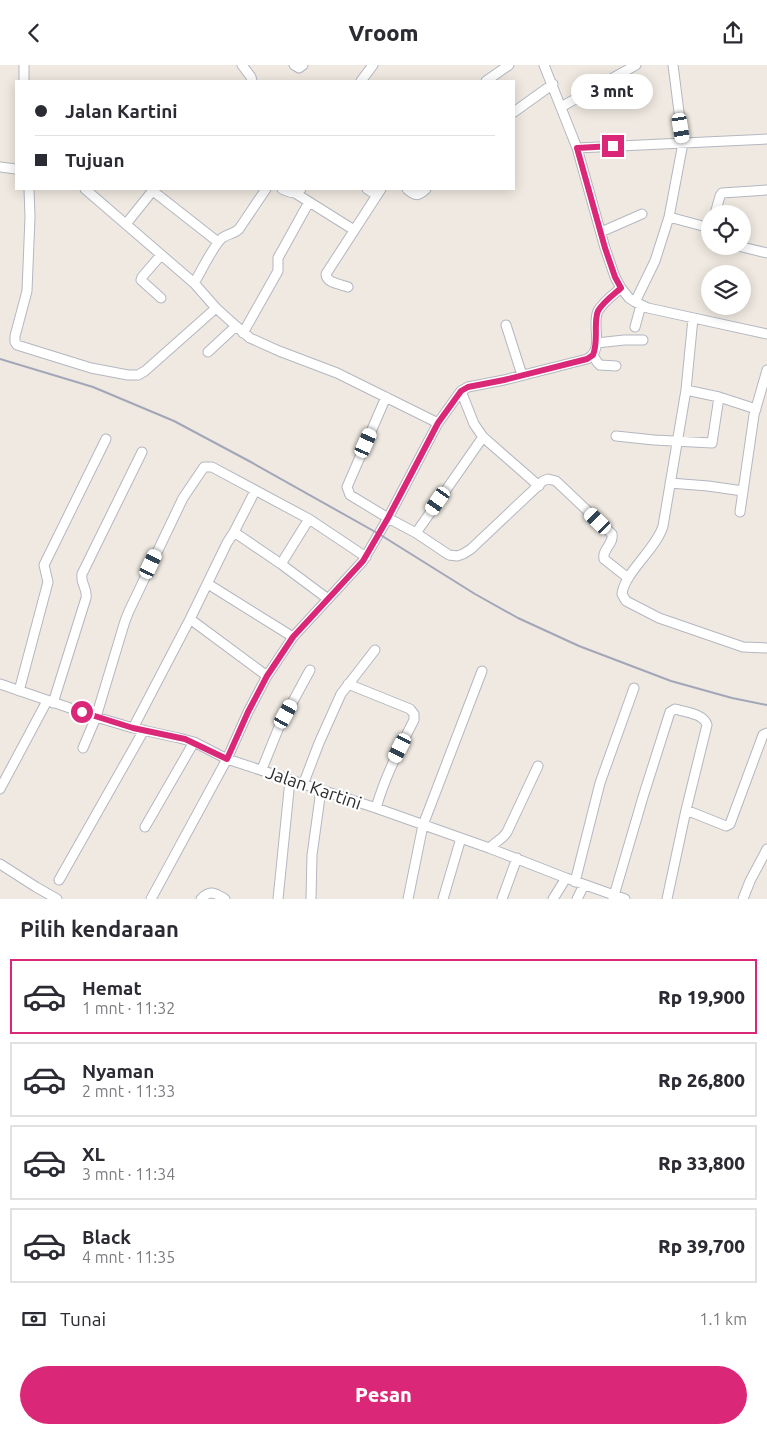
<!DOCTYPE html>
<html lang="id">
<meta charset="utf-8">
<style>
body{margin:0;font-family:Ubuntu,sans-serif;background:#f7f7f7;color:#2b2b33;height:100vh;display:flex;flex-direction:column;font-size:19px;white-space:nowrap}
*{box-sizing:border-box;margin:0}
p{font-size:16px;color:#7c7c81}
.icon{flex:none;width:28px;height:28px;fill:none;stroke:currentColor;stroke-width:2;stroke-linecap:round;stroke-linejoin:round}
.map{position:relative;height:834px;overflow:hidden}
.drawer{display:flex;flex-direction:column;background:#fff;flex:1}
.drawer>*{flex:none}
.guide{position:absolute;left:15px;top:15px;width:500px;height:110px;border-radius:0px;box-shadow:0 2px 12px #0003;display:grid;align-content:center;height:110px;padding:0 20px;background:#fff}
.controls{position:absolute;left:701px;top:140px;display:grid;gap:10px}
.controls a{display:grid;place-items:center;width:50px;height:50px;border-radius:50%;background:#fff;box-shadow:0 2px 12px #0003;font-size:25px}
.end{position:absolute;width:22px;height:22px;margin:-11px;border:6px solid #db2777;background:#fff;box-shadow:0 0 0 2px #fff}
.from{border-radius:50%}
.bubble{position:absolute;height:35px;border-radius:18px;background:#fff;box-shadow:0 2px 12px #0003;font-size:16px;font-weight:800;line-height:35px;text-align:center}
.car{position:absolute;width:15px;height:30px;margin:-15px -8px;border-radius:6px;box-shadow:0 0 4px 1px #0007;background:linear-gradient(#fff 24%,#345 0 40%,#fff 0 76%,#345 0 86%,#fff 0)}
.guide b{display:flex;align-items:center;gap:18px;height:48px;font-size:19px}
.guide b+b{border-top:1px solid #e1e1e2}
.guide i{width:12px;height:12px;background:#2b2b33}
ul{padding:0;list-style:none}
li{display:flex;align-items:center;gap:15px;height:75px;margin:0 10px 8px;padding:0 10px;border:2px solid #e1e1e2;border-radius:0px}
li div{flex:1}
li b{display:block;font-size:19px}
li em{font-style:normal;font-weight:800}
li.active{border-color:#db2777}
li>.icon{width:45px;height:45px;stroke-width:1.5}
h2{padding:0 20px;font-size:22px;line-height:60px}
.pay{display:flex;align-items:center;gap:12px;height:55px;padding:0 20px;font-size:19px}
.pay p{margin-inline-start:auto}
.primary-button{display:flex;gap:10px;margin-top:auto;padding:10px 20px}
.primary-button a{flex:1;height:58px;border-radius:30px;background:#db2777;color:#fff;font-size:20px;font-weight:800;line-height:58px;text-align:center}
header{display:flex;justify-content:space-between;align-items:center;height:65px;padding:0 20px;background:#fff;font-size:22px;font-weight:800}
.map>svg:first-child{display:block}
.lines{fill:none;stroke-linecap:round;stroke-linejoin:round}
.minor-casing{stroke:#b4b7c1;stroke-width:11}
.minor{stroke:#fff;stroke-width:9}
.rail{stroke:#a3a6b8;stroke-width:2}
.route{stroke:#db2777;stroke-width:6}
.labels{text-anchor:middle;dominant-baseline:central;stroke-width:4.5;stroke-linejoin:round;paint-order:stroke}
.street-label{font-size:18px;fill:#2e2e2e;stroke:#fff}
</style>
<header><svg class="icon" aria-label="back" viewBox="0 0 24 24"><path d="M15 5l-7 7 7 7"/></svg>Vroom<svg class="icon" aria-label="share" viewBox="0 0 24 24"><path d="M12 15V3M7 8l5-5 5 5M5 13v7h14v-7"/></svg></header>
<div class="map">
<svg width="767" height="834" viewBox="0 0 767 834">
<rect width="100%" height="100%" fill="#efe9e1"/>
<g class="lines">
<defs>
<path id="minor" d="M 24,0 L 24,16
M 242,0 L 251,12 L 252,16
M 294,0 L 299,3 L 303,0
M 544,0 L 577,83 L 605,183 L 615,212 L 621,223 L 629,233 L 635,237 L 648,243 L 767,269
M 361,16 L 373,0
M 486,16 L 509,0
M 561,42 L 636,0
M 514,47 L 553,19
M 577,83 L 767,74
M 0,102 L 16,104
M 29,124 L 30,152 L 27,226 L 15,271 L 15,277 L 17,280 L 91,303 L 128,310 L 138,310 L 145,306 L 216,243
M 85,124 L 194,218 L 216,243 L 236,261 L 250,273 L 279,286 L 337,308 L 438,358
M 282,124 C 289,127 295,131 301,124
M 367,124 L 376,130
M 407,124 C 415,131 418,132 426,124
M 153,126 L 218,177
M 295,128 L 354,165
M 715,149 L 720,131 L 722,128 L 767,125
M 669,152 L 710,163
M 126,159 L 154,124
M 601,167 L 642,149
M 710,168 L 710,173
M 738,181 L 767,188
M 194,218 C 201,207 213,181 222,173 C 227,169 234,169 239,164 L 266,124
M 348,222 C 340,219 326,218 326,209 L 381,124
M 161,233 L 141,215 L 142,212 L 161,190
M 635,237 L 655,196 L 669,152 L 683,78 L 673,0
M 693,253 L 686,325 L 663,461 C 657,483 624,508 622,529 L 626,536 L 659,553 L 743,582 L 767,583
M 506,260 L 522,310
M 635,262 L 641,240
M 243,268 L 278,206 L 278,193 L 309,137
M 597,278 L 624,275 L 643,275
M 208,287 L 236,261
M 593,290 L 597,297 L 600,300 L 616,301
M 686,325 L 719,332 L 756,344
M 461,326 L 474,359 L 483,372 L 539,421
M 386,332 L 347,422 L 350,430 L 388,453 L 416,468 L 449,490 L 457,491 L 463,489 L 471,484 L 543,416 L 548,414 L 556,416 L 612,469 C 614,479 602,484 604,494 L 628,513
M 616,371 L 654,375 L 712,378 L 719,332
M 670,418 L 708,421 L 743,426
M 740,447 L 754,350 L 767,305
M 234,467 L 255,426
M 416,468 L 483,372
M 281,499 L 309,454
M 208,519 L 293,572
M 190,554 L 267,611
M 0,619 L 96,652 L 133,663 L 179,673 L 194,677 L 227,694 L 376,743 L 489,783 L 566,813 L 625,834
M 348,619 L 410,644 L 414,649 L 414,655 C 399,684 385,712 376,743
M 19,626 L 48,517 L 44,500 L 106,374
M 53,638 L 86,533 C 88,524 80,518 82,509 L 142,387
M 133,663 L 190,554 L 227,478 L 234,467 L 281,499 L 328,534
M 83,683 L 96,652 L 125,556 L 129,546 L 183,433 L 204,402 L 212,402 L 309,454 L 366,492
M 262,704 L 279,662 L 310,605
M 303,720 L 319,678 L 341,629 L 375,585
M 0,724 L 47,636
M 686,745 L 726,761 L 730,759 L 763,670 L 767,668
M 145,762 L 194,677
M 489,783 L 503,772 L 507,767 L 538,701
M 0,799 L 36,822 L 57,834
M 59,815 L 144,665
M 575,817 L 600,718 L 634,623
M 151,834 L 227,694 L 248,647 L 267,611 L 293,572 L 363,496 L 388,453 L 438,358 L 461,326 L 468,322 L 504,315 L 587,294 C 605,285 591,260 598,246 C 603,237 613,230 621,223
M 201,834 C 210,824 215,828 225,834
M 278,834 L 290,715
M 311,834 L 312,790 L 321,725
M 408,834 L 423,760 L 482,606
M 443,834 L 461,773
M 502,834 L 517,793
M 553,834 L 566,813
M 577,834 L 584,820
M 613,834 L 643,732 L 670,647 L 675,644 C 686,647 704,649 707,660 L 686,745 L 667,834
M 743,834 L 750,816 L 767,784"/>
</defs>
<!-- minor casing -->
<use href="#minor" class="minor-casing"/>
<!-- minor -->
<use href="#minor" class="minor"/>
<!-- rail -->
<path class="rail" d="M 0,294 L 93,322 L 174,356 L 249,396 L 379,469 L 475,529 L 518,553 L 579,581 L 671,616 L 732,633 L 767,640"/>
</g>
<g class="lines">
<!-- route -->
<path class="route" d="M 82,647 L 133,663 L 185,674 L 227,694 L 248,647 L 267,611 L 293,572 L 363,496 L 388,453 L 438,358 L 461,326 L 468,322 L 504,315 L 587,294 L 593,290 C 599,275 593,258 598,246 C 603,237 613,230 621,223 L 615,212 L 605,183 L 577,83 L 613,81"/>
</g>
<g class="labels">
<!-- street labels -->
<g class="street-label">
<text transform="translate(314 722) rotate(19)">Jalan Kartini</text>
</g>
</g>
</svg>
<div class="controls">
<a><svg class="icon" aria-label="locate" viewBox="0 0 24 24"><circle cx="12" cy="12" r="6"/><path d="M12 2v4M12 18v4M2 12h4M18 12h4"/></svg></a>
<a><svg class="icon" aria-label="layers" viewBox="0 0 24 24"><path d="M12 4l9 5-9 5-9-5zM3 14l9 5 9-5"/></svg></a>
</div>
<i class="end from" style="left:82px;top:647px"></i>
<i class="end" style="left:613px;top:81px"></i>
<div class="bubble" style="left:571px;top:9px;width:82px">3 mnt</div>
<i class="car" style="left:681px;top:63px;rotate:171deg"></i>
<i class="car" style="left:366px;top:378px;rotate:24deg"></i>
<i class="car" style="left:438px;top:436px;rotate:215deg"></i>
<i class="car" style="left:598px;top:456px;rotate:314deg"></i>
<i class="car" style="left:151px;top:499px;rotate:25deg"></i>
<i class="car" style="left:286px;top:649px;rotate:29deg"></i>
<i class="car" style="left:400px;top:683px;rotate:207deg"></i>
<div class="guide">
<b><i class="from"></i>Jalan Kartini</b>
<b><i></i>Tujuan</b>
</div>
</div>
<section class="drawer">
<h2>Pilih kendaraan</h2>
<ul>
<li class="active"><svg class="icon" aria-label="car" viewBox="0 0 24 24"><path d="M5 17H2v-5l4-1 3-4h7l3 4 3 1v5h-3M9 17h6M6 11h13"/><circle cx="7" cy="17" r="2"/><circle cx="17" cy="17" r="2"/></svg><div><b>Hemat</b><p>1 mnt · 11:32</p></div><em>Rp 19,900</em></li>
<li><svg class="icon" aria-label="car" viewBox="0 0 24 24"><path d="M5 17H2v-5l4-1 3-4h7l3 4 3 1v5h-3M9 17h6M6 11h13"/><circle cx="7" cy="17" r="2"/><circle cx="17" cy="17" r="2"/></svg><div><b>Nyaman</b><p>2 mnt · 11:33</p></div><em>Rp 26,800</em></li>
<li><svg class="icon" aria-label="car" viewBox="0 0 24 24"><path d="M5 17H2v-5l4-1 3-4h7l3 4 3 1v5h-3M9 17h6M6 11h13"/><circle cx="7" cy="17" r="2"/><circle cx="17" cy="17" r="2"/></svg><div><b>XL</b><p>3 mnt · 11:34</p></div><em>Rp 33,800</em></li>
<li><svg class="icon" aria-label="car" viewBox="0 0 24 24"><path d="M5 17H2v-5l4-1 3-4h7l3 4 3 1v5h-3M9 17h6M6 11h13"/><circle cx="7" cy="17" r="2"/><circle cx="17" cy="17" r="2"/></svg><div><b>Black</b><p>4 mnt · 11:35</p></div><em>Rp 39,700</em></li>
</ul>
<div class="pay"><svg class="icon" aria-label="cash" viewBox="0 0 24 24"><path d="M3 7h18v10H3z"/><circle cx="12" cy="12" r="2"/></svg>Tunai<p>1.1 km</p></div>
<div class="primary-button"><a>Pesan</a></div>
</section>
